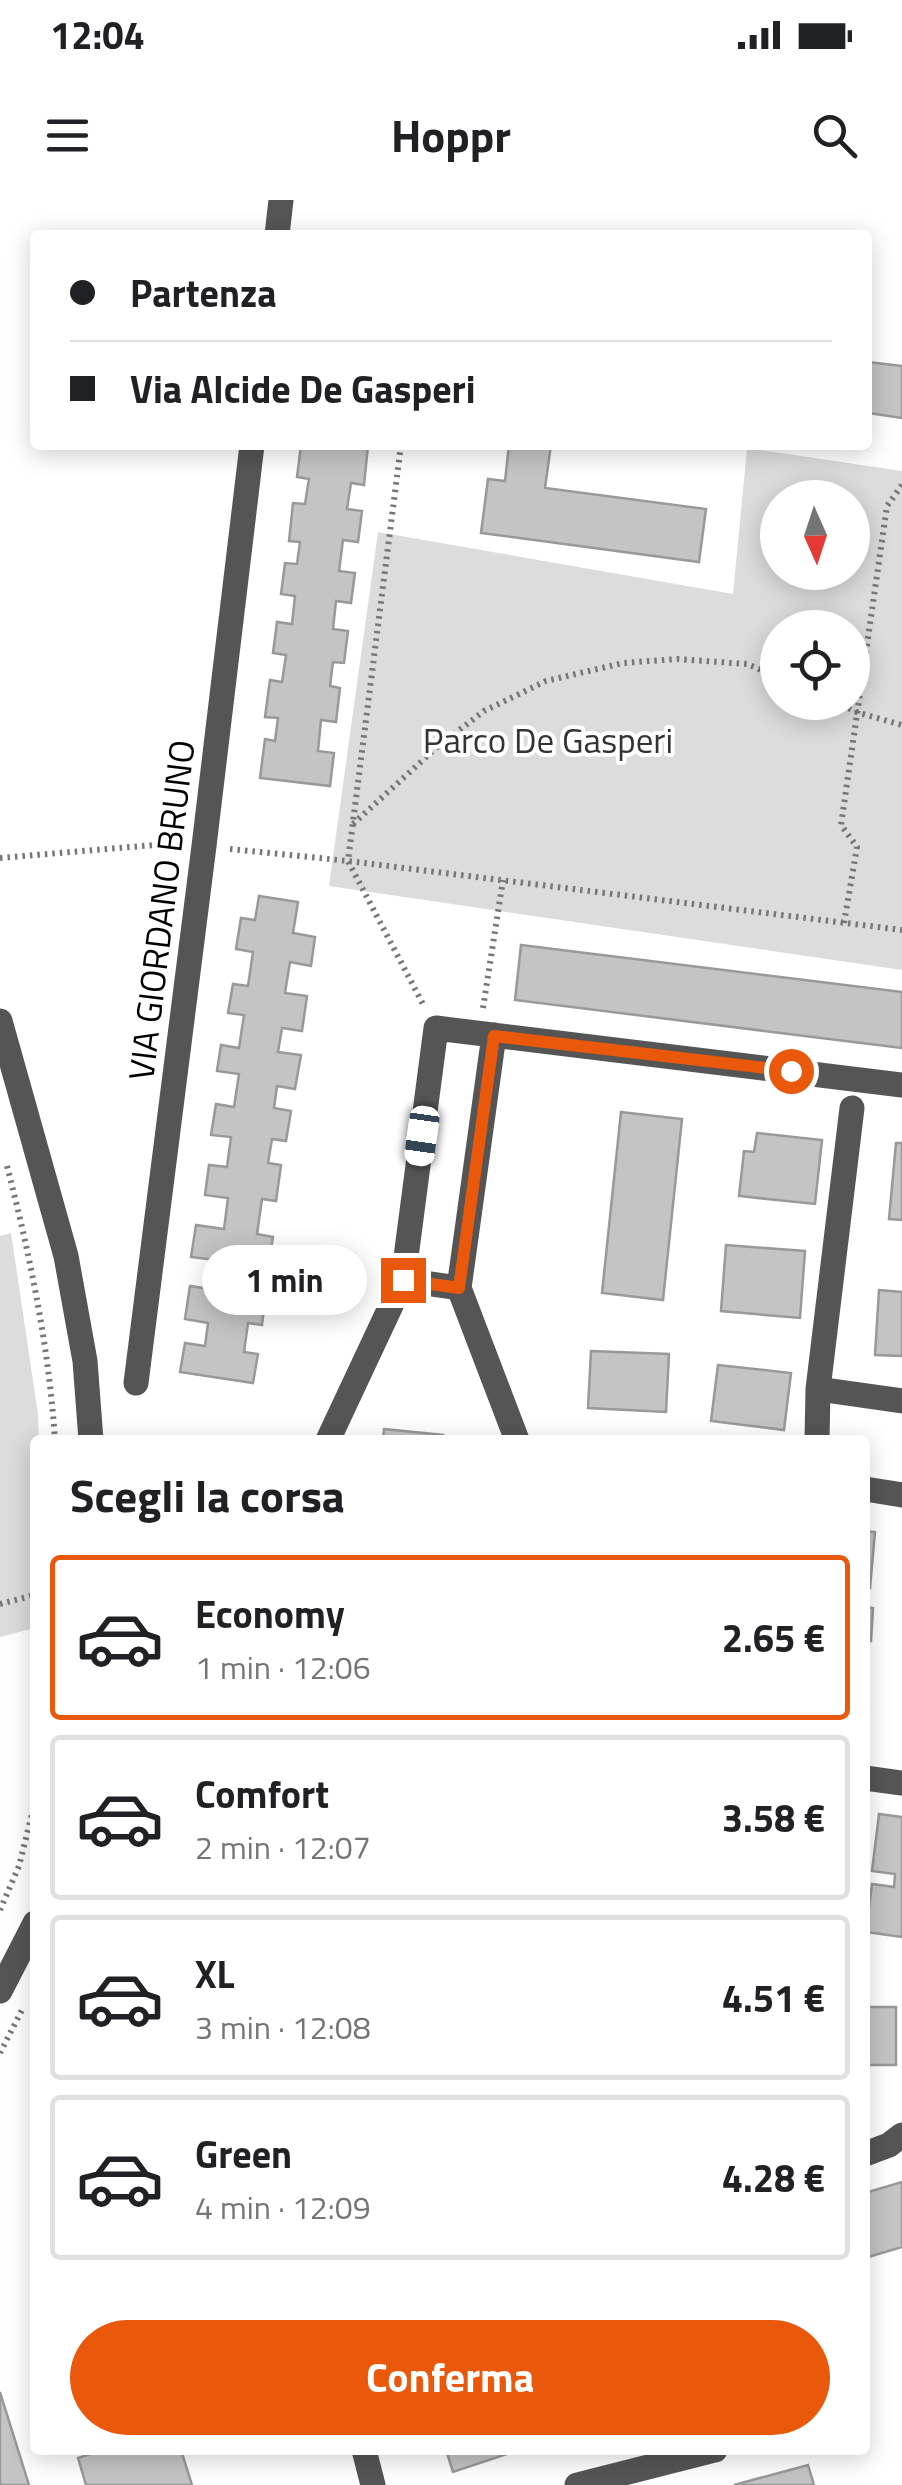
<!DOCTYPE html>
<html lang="it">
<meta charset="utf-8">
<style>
body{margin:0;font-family:"Titillium Web",sans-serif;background:#f6f6f6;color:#202124;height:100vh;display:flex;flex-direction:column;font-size:38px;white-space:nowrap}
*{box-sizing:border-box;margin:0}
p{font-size:32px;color:#757577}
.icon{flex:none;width:55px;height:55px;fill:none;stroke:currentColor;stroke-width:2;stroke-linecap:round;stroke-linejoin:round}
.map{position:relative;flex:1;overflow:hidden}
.details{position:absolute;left:30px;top:1235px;width:840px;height:1020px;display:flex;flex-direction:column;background:#fff;border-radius:10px;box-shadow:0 5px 25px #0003}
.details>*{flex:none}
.guide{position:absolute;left:30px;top:30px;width:842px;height:220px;border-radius:10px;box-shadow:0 5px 25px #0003;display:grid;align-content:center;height:220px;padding:0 40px;background:#fff}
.needle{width:65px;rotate:177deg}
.controls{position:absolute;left:760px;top:280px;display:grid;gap:20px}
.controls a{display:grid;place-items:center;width:110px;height:110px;border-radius:50%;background:#fff;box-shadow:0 5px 25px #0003;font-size:50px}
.end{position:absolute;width:45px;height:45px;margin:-22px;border:12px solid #ea580c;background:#fff;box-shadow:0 0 0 5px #fff}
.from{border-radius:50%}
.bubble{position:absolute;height:70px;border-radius:35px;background:#fff;box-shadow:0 5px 25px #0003;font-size:32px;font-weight:700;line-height:70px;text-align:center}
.car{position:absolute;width:30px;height:60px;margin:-30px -15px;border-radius:12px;box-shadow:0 0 8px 2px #0007;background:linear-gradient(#fff 24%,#345 0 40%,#fff 0 76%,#345 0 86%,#fff 0)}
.guide b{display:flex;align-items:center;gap:35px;height:95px;font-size:38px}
.guide b+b{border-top:2px solid #e0e0e0}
.guide i{width:25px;height:25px;background:#202124}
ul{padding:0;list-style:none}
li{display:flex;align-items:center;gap:30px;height:165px;margin:0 20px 15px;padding:0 20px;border:5px solid #e0e0e0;border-radius:10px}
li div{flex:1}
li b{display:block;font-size:38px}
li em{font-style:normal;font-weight:700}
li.active{border-color:#ea580c}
li>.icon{width:90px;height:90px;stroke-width:1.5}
h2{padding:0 40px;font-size:45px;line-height:120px}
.button{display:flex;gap:20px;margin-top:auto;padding:20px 40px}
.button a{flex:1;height:115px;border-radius:60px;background:#ea580c;color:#fff;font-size:40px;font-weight:700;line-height:115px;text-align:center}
.status{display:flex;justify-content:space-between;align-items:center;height:70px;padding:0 50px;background:#fff;direction:ltr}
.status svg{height:28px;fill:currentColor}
header{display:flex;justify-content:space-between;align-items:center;height:130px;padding:0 40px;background:#fff;font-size:45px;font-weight:700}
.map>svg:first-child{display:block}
.green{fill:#dcdcdc;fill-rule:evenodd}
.building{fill:#c4c4c4;stroke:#999;stroke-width:2.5}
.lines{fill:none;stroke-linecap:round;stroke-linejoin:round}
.path{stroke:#777;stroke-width:6;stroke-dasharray:2.5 5;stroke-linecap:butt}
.minor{stroke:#555;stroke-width:25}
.route{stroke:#ea580c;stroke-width:12}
.labels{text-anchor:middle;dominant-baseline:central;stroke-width:8;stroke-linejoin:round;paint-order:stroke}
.park-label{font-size:35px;fill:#333;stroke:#fff}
.street-label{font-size:35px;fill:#000;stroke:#fff}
</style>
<div class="status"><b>12:04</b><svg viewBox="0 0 49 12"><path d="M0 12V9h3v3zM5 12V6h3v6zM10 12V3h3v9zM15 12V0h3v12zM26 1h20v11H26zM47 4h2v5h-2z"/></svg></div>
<header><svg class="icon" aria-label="menu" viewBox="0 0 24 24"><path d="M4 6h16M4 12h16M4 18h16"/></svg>Hoppr<svg class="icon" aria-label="search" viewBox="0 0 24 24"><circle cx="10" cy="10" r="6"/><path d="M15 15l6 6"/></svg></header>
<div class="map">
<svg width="902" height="2285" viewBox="0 0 902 2285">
<rect width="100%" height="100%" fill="#fff"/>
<!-- green -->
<path class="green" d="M 747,248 L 902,271 L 902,770 L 329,686 L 378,332 L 733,394 ZM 778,298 L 852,298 L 852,372 L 778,372 ZM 778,428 L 852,428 L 852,502 L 778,502 Z
M 11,1033 L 38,1214 L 39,1240 L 35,1240 L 35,1428 L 0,1437 L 0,1036 Z"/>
<!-- building -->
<path class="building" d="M 868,162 L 902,166 L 902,218 L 868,213 Z
M 301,245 L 368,246 L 364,285 L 351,283 L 347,309 L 362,311 L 358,342 L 343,340 L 339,371 L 355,373 L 351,403 L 336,401 L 333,429 L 348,431 L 344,463 L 333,462 L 330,486 L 340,488 L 336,522 L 321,520 L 318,551 L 334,553 L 330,586 L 260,578 L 265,539 L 275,541 L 278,518 L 265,517 L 270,480 L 282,482 L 286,455 L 273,453 L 277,422 L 292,424 L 295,396 L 281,394 L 285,363 L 297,364 L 300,342 L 289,341 L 293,303 L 305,304 L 309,279 L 297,277 Z
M 509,245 L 551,245 L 545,288 L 706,309 L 699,362 L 481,333 L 488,279 L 505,281 Z
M 259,696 L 298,702 L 293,733 L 315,737 L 311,766 L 290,762 L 285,793 L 307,796 L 302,831 L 282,828 L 278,852 L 301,855 L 295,889 L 277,886 L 274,908 L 291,911 L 286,941 L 272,939 L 268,963 L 281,965 L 276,1001 L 262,999 L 257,1034 L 273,1037 L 268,1068 L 255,1066 L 251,1097 L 265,1100 L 262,1125 L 248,1123 L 244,1152 L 258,1154 L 253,1183 L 180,1172 L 185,1143 L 205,1146 L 208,1123 L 185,1119 L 190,1086 L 210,1089 L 215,1060 L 191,1057 L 196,1025 L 224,1029 L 228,998 L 205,995 L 209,965 L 227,967 L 231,937 L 211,935 L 216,904 L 234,907 L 239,874 L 217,871 L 221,845 L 239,848 L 244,815 L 228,813 L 233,784 L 248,786 L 253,752 L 236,749 L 241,718 L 255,720 Z
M 521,745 L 902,792 L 902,848 L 515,800 Z
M 621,912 L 682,919 L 663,1100 L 602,1093 Z
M 757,933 L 822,940 L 815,1004 L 739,996 L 744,951 L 754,952 Z
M 896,943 L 902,943 L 902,1020 L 889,1019 Z
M 726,1045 L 805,1051 L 800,1118 L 721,1111 Z
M 879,1090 L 902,1092 L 902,1156 L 875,1155 Z
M 591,1151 L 669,1154 L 666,1212 L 588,1208 Z
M 718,1165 L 791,1173 L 784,1230 L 711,1221 Z
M 384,1229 L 443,1235 L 443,1240 L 383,1240 Z
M 865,1331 L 875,1332 L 870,1388 L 865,1387 Z
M 865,1407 L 873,1408 L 871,1441 L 865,1441 Z
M 879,1614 L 902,1617 L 902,1737 L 866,1732 L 872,1684 L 894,1687 L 895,1674 L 872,1671 Z
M 865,1807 L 896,1807 L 896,1865 L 865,1865 Z
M 902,1982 L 902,2047 L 865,2058 L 865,1993 Z
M 0,2192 L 29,2285 L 0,2285 Z
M 102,2250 L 181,2250 L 192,2285 L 86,2285 L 78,2258 Z
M 446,2250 L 519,2250 L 453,2272 Z
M 808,2265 L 814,2285 L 734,2285 Z"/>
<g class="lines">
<!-- path -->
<path class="path" d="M 401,245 L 348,661 L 424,806
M 835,502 L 859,513 L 902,525
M 353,624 L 436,548 L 484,511 L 546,481 L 623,463 L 677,459 L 747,464 L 778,477
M 230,649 L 348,661 L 902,730
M 0,658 L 178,643
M 844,723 L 857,647 L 841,625 L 887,306 L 902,285
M 483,808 L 503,680
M 7,966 C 30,1055 49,1148 55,1240
M 0,1404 L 35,1395
M 0,1710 L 19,1666 L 35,1602
M 0,1853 L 22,1810"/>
<!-- minor -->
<path class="minor" d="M 277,35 L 281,0
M 0,821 L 66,1056 L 85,1161 L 91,1240
M 494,835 L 459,1088 L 517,1240
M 403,1080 L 436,828 L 902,885
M 136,1183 L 204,646 L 252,245
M 818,1189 L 902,1201
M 328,1240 L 403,1080 L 459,1088
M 817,1240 L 818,1189 L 852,908
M 865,1289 L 902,1295
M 865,1578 L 902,1583
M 0,1791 L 35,1723
M 865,1954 L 889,1945 L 902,1935
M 364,2250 L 373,2285
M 577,2285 L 715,2250"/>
</g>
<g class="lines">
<!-- route -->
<path class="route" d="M 403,1080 L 459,1088 L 494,836 L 791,871"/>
</g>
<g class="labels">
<!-- park labels -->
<g class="park-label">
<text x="548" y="540">Parco De Gasperi</text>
</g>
<!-- street labels -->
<g class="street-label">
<text transform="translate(161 710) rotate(-83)">VIA GIORDANO BRUNO</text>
</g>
</g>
</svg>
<div class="controls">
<a><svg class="needle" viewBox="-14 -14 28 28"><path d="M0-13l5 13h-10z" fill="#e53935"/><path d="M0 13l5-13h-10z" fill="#757577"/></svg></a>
<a><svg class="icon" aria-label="locate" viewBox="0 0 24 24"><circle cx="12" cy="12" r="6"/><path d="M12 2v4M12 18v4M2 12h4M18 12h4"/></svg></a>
</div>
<i class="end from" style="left:791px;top:871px"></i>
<i class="end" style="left:403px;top:1080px"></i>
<div class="bubble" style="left:202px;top:1045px;width:165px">1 min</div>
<i class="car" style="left:422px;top:936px;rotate:188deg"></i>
<div class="guide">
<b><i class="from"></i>Partenza</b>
<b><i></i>Via Alcide De Gasperi</b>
</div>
<section class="details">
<h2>Scegli la corsa</h2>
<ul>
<li class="active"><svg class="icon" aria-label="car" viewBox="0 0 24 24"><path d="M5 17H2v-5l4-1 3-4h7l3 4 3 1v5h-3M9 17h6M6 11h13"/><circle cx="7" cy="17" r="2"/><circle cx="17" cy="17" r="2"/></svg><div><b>Economy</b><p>1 min · 12:06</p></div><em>2.65 €</em></li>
<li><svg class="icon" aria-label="car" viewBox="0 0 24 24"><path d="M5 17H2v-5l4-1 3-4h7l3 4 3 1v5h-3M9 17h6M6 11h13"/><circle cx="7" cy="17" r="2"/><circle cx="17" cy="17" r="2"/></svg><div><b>Comfort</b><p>2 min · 12:07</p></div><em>3.58 €</em></li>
<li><svg class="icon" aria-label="car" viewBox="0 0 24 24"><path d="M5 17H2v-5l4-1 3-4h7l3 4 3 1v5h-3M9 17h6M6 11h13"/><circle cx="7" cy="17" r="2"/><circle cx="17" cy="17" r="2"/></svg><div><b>XL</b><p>3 min · 12:08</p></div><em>4.51 €</em></li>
<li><svg class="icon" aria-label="car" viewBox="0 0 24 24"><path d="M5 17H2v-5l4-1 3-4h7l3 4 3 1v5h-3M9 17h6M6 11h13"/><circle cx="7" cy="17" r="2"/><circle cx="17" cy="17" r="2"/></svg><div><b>Green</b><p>4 min · 12:09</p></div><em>4.28 €</em></li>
</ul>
<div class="button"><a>Conferma</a></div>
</section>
</div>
